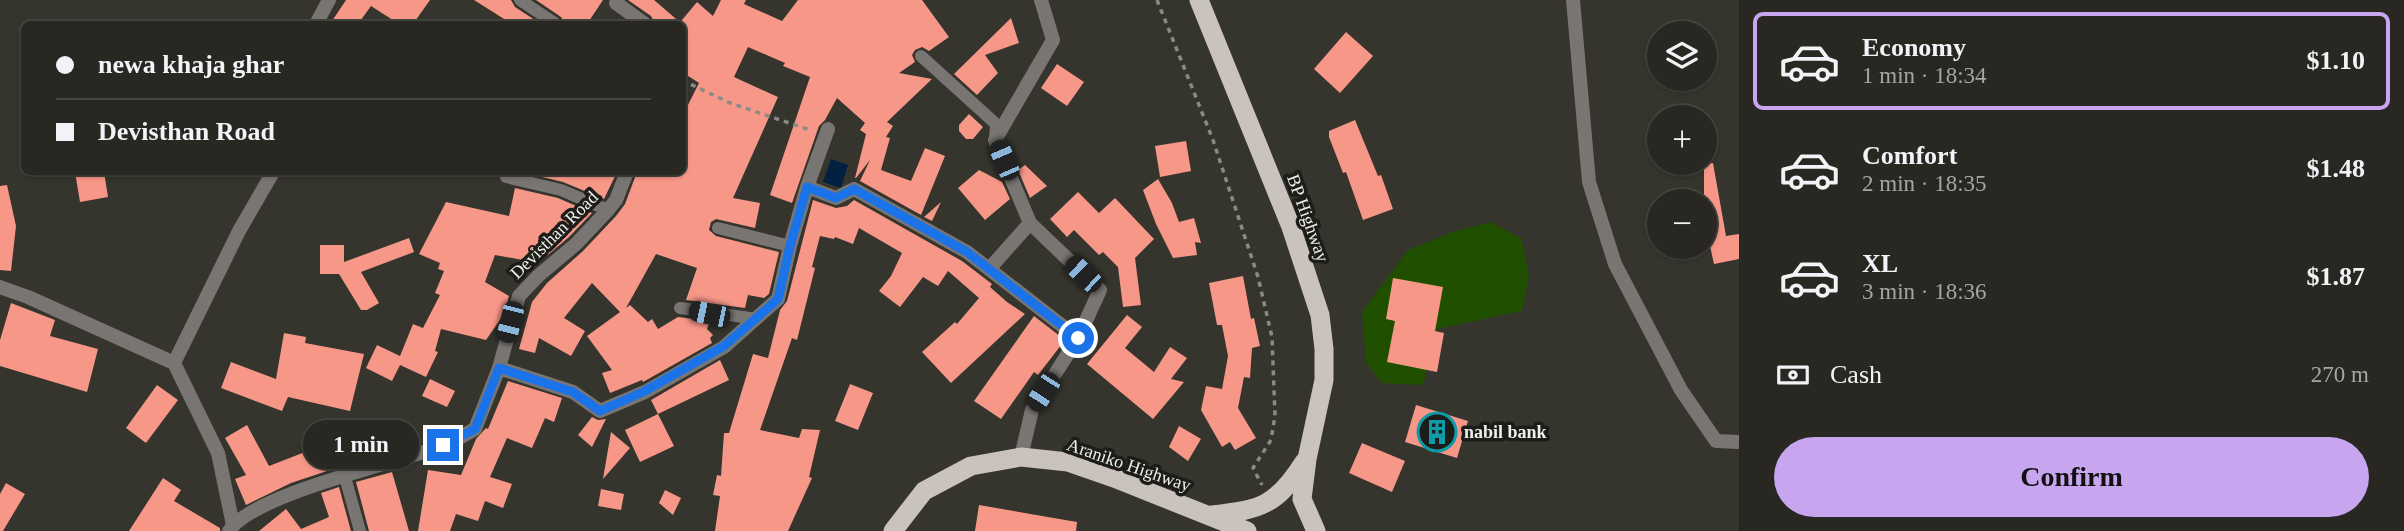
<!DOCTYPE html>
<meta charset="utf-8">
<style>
body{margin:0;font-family:Georgia,serif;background:#302f2a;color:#f1f3f6;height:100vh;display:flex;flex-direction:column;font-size:26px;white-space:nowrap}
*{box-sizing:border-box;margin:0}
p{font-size:23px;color:#a5a5a5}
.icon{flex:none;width:38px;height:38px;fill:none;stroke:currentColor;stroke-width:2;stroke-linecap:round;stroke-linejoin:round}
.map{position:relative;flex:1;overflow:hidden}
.drawer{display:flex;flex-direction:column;background:#282722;width:665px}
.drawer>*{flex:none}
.hud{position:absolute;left:21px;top:21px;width:665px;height:154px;border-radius:10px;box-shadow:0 2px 5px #0004,0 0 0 2px #444440;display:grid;align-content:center;height:154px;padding:0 35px;background:#282722}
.fabs{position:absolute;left:1647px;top:21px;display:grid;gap:14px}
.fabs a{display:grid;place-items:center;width:70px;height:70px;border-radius:50%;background:#282722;box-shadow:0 2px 5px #0004,0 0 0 2px #444440;font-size:35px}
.end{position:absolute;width:32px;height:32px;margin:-16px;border:9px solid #1a73e8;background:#fff;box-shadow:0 0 0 4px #fff}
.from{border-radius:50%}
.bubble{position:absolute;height:49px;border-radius:24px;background:#282722;box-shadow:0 2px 5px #0004,0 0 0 2px #444440;font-size:23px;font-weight:600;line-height:49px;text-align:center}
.car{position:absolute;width:21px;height:42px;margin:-21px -10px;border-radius:9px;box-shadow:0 0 5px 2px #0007;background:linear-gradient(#222 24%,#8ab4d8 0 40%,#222 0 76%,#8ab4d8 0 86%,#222 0)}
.hud b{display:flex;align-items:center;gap:24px;height:66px;font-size:26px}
.hud b+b{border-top:2px solid #444440}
.hud i{width:18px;height:18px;background:#f1f3f6}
ul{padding:12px 0 0;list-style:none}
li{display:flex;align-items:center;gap:21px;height:98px;margin:0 14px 10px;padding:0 21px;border:4px solid transparent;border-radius:10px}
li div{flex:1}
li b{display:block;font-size:26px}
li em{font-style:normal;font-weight:600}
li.selected{border-color:#c8a6ef}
li>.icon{width:63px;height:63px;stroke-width:1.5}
.pay{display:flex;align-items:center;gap:18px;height:77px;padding:0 35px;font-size:26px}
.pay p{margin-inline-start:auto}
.primary-button{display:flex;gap:14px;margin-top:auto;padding:14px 35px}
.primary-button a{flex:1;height:80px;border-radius:42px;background:#c8a6ef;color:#111;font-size:28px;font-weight:600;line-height:80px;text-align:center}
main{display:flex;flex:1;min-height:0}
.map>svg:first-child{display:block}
.green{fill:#214f00}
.water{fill:#022040}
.building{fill:#f79788}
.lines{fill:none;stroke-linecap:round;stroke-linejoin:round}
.path{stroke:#8b8a84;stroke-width:3.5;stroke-dasharray:5 5;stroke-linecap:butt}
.service{stroke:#797573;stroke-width:12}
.minor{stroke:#797573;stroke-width:14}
.trunk{stroke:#cac2bd;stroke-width:19}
.route{stroke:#1a73e8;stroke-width:9}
.labels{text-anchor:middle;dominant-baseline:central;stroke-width:7;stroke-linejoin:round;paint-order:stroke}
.street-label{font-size:18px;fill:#efeee9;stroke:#1c1c18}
.poi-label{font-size:18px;font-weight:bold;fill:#efeee9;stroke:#1c1c18;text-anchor:start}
</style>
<main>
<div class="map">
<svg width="1739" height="531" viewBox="0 0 1739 531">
<rect width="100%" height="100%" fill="#35342d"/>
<!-- green -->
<path class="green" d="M 1490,222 L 1521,238 L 1529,275 L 1522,311 L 1437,329 L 1423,385 L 1382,383 L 1366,363 L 1362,312 L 1408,250 L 1453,232 Z"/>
<!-- water -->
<path class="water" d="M 831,159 L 848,165 L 841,188 L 823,182 Z"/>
<!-- building -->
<path class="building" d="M 346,0 L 430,0 L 413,24 L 399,24 L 371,6 L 358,24 L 330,24 Z
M 474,0 L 511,0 L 515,7 L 541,24 L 512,24 Z
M 536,0 L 603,0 L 587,24 L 565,24 L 561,17 Z
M 628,0 L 654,0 L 682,24 L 655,24 L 651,16 Z
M 721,0 L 746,0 L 744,4 L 782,21 L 798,0 L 922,0 L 949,37 L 929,51 L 922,47 L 915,50 L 912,55 L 915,62 L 899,73 L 932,79 L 887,122 L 893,126 L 886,137 L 890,138 L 881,170 L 911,181 L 925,148 L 945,156 L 921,215 L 860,181 L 870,160 L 856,178 L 855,178 L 866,134 L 860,130 L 865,123 L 837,98 L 825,120 L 819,126 L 792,203 L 770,195 L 810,77 L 783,66 L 785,63 L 748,47 L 734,77 L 778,97 L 733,198 L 760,203 L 755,228 L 716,219 L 711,222 L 709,230 L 716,236 L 779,252 L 769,294 L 764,298 L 748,295 L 745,308 L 686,300 L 697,268 L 656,254 L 626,308 L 630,305 L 648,322 L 652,319 L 658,329 L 678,317 L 710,321 L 707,329 L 713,335 L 710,338 L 712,343 L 643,382 L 642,380 L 610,393 L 602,373 L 612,370 L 587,336 L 620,312 L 592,283 L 564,318 L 585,331 L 571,356 L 539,338 L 535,353 L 519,349 L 532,302 L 547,283 L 583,251 L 616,216 L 625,204 L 637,172 L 682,172 L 682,117 L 699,83 L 682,72 L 682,20 L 697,2 L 713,16 Z
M 1011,18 L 1019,43 L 985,55 L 998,73 L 977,95 L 954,74 Z
M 1346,32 L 1373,56 L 1340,93 L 1314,69 Z
M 1057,64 L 1084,82 L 1067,106 L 1041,88 Z
M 969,114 L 983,127 L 973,139 L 966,139 L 959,131 L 959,125 Z
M 1355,120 L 1378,176 L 1381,175 L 1393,209 L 1363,220 L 1346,172 L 1343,173 L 1329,137 L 1329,131 Z
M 1186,141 L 1191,171 L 1160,177 L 1155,146 Z
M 1713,163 L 1726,236 L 1739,234 L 1739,259 L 1714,264 L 1704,219 L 1704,164 Z
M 1025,165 L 1047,186 L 1030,198 L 1018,170 Z
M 979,170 L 1002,182 L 1010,199 L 985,220 L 958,188 Z
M 75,172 L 104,172 L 108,197 L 80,202 Z
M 521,172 L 617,172 L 604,199 L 563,182 Z
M 1158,179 L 1172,203 L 1179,222 L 1194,218 L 1201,243 L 1195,242 L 1197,255 L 1173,258 L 1156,224 L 1143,190 Z
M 7,185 L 16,226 L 11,271 L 0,270 L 0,186 Z
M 515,188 L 558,198 L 592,213 L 569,237 L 543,259 L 547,246 L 544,245 L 534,262 L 495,255 L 485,282 L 509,296 L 504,314 L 486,340 L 441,329 L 435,351 L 438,352 L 426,377 L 400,365 L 392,381 L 366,368 L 377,345 L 400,356 L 413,324 L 423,328 L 440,295 L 435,293 L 444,271 L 438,269 L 440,263 L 419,254 L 446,202 L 509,216 Z
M 1078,192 L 1099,213 L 1115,198 L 1154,239 L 1135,258 L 1141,305 L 1123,307 L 1118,267 L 1103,252 L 1099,255 L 1074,230 L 1067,237 L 1050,219 Z
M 813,200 L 836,208 L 847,206 L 854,200 L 962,261 L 992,284 L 990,287 L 1007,302 L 1025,314 L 951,383 L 922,352 L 955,322 L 957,324 L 979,298 L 948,271 L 938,286 L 923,277 L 900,307 L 879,291 L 891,276 L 902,253 L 859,228 L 853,244 L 835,237 L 834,239 L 820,236 L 812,267 L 815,268 L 797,340 L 792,338 L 760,430 L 799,438 L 802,429 L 820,430 L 809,477 L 812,478 L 788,531 L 715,531 L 720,496 L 713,495 L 717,475 L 721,476 L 724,433 L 729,433 L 753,354 L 768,358 L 780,310 L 787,301 Z
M 941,202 L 932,221 L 924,217 Z
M 409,238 L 414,252 L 361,272 L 379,303 L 367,310 L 361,310 L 339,274 L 320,274 L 320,245 L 344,245 L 344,262 Z
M 1243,276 L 1251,319 L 1254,318 L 1260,346 L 1252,348 L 1250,378 L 1244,377 L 1238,408 L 1256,438 L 1235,450 L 1230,442 L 1222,447 L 1201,410 L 1206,386 L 1222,389 L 1228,356 L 1222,325 L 1217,325 L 1209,283 Z
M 1393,278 L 1443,287 L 1435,331 L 1444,333 L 1437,372 L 1387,362 L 1395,321 L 1386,319 Z
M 11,303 L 55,320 L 50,336 L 98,349 L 87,392 L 0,366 L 0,340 Z
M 1127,315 L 1142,327 L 1125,348 L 1154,372 L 1170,347 L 1187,358 L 1171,379 L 1184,382 L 1153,419 L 1087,364 Z
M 1034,316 L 1065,340 L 1038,375 L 1034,372 L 1001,419 L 974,401 Z
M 284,333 L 306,337 L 305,343 L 364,354 L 350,411 L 288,397 L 282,411 L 221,388 L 231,362 L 276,379 Z
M 720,360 L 729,380 L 658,414 L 651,400 Z
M 430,379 L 455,391 L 447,407 L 422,396 Z
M 508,381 L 562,398 L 554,422 L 545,418 L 532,448 L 507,438 L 490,477 L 512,484 L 503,508 L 485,501 L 478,521 L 456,514 L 450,531 L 418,531 L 428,470 L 461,475 L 476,439 L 486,428 L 488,429 Z
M 850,384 L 873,393 L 858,430 L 835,421 Z
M 157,385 L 178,400 L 146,443 L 126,428 Z
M 1416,405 L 1468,421 L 1457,458 L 1405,442 Z
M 658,414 L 674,446 L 640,462 L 625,430 Z
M 592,417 L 598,420 L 606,419 L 592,447 L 578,435 Z
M 360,419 L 364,432 L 391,425 L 396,448 L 291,483 L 246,505 L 235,479 L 246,475 L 225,438 L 247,425 L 269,466 L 305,452 L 301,441 L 333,429 L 329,428 Z
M 1179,426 L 1201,439 L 1188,461 L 1169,447 Z
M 611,432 L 630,448 L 603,479 Z
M 1362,443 L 1405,461 L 1392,492 L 1349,473 Z
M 392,472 L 409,531 L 369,531 L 356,482 Z
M 163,478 L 181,490 L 174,501 L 220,528 L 220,531 L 129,531 Z
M 6,483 L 25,494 L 3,531 L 0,531 L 0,494 Z
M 339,487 L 351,531 L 259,531 L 286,509 L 301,529 L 329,517 L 321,493 Z
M 601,489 L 624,494 L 621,510 L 598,506 Z
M 665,490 L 681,498 L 673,515 L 659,503 Z
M 979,505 L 1077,522 L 1076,531 L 975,531 Z"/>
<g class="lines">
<!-- path -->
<path class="path" d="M 1157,0 L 1213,140 L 1258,277 L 1272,337 L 1275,416 L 1271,440 L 1253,468 L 1262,485
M 682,80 L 730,103 L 810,130"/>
<!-- service -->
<path class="service" d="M 520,0 L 556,24
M 921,56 L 996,124 L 995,139
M 506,177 L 561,190 L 608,210
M 718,228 L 790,246
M 680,308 L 757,319
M 345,477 L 360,531"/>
<!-- minor -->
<path class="minor" d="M 618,0 L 616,3 L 645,24
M 1573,0 L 1589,182 L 1615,264 L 1681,390 L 1716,441 L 1739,442
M 316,24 L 329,0
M 807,187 L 836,198 L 854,189 L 967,252 L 1078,338
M 989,269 L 1030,223
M 0,287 L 28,297 L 174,363 L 218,453 L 233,525
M 174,363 L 239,231 L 273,172
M 499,368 L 573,392 L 600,411 L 645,392 L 724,347 L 778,299 L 790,246 L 807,187 L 828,129
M 1021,457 L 1032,410 L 1078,338 L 1100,290 L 1030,223 L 995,140 L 1053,40 L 1041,0
M 229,531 C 253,494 396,463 442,446 C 453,442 464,435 475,429 L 499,368 L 519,296 L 538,276 L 576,244 L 608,210 L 616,200 L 627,172"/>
<!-- trunk -->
<path class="trunk" d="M 1199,0 L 1291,227 L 1320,315 L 1324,349 L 1324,380 L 1307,459 L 1302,499 L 1316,531
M 1212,515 C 1261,510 1277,505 1304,462
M 893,531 L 924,491 L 971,466 L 1021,457 L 1068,462 L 1114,478 L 1247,531"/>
</g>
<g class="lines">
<!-- route -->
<path class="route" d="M 443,445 L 475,429 L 499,368 L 573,392 L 600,411 L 645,391 L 724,346 L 778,299 L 790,246 L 807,187 L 836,198 L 854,189 L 967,252 L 1078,338"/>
</g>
<!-- icons -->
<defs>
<symbol id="building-ring" viewBox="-11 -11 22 22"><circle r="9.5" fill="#1c1c18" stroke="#0f9aa8" stroke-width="1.5"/><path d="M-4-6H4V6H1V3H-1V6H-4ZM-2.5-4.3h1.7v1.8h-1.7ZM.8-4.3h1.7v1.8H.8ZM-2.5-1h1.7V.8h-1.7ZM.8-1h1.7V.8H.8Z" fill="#0f9aa8"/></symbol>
</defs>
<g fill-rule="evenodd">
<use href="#building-ring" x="1415" y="410" width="44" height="44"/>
</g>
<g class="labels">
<!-- street labels -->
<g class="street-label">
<text transform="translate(1308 218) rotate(70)">BP Highway</text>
<text transform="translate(554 235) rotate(-45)">Devisthan Road</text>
<text transform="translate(1129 465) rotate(19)">Araniko Highway</text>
</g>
<!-- poi labels -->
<g class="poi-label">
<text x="1464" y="432">nabil bank</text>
</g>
</g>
</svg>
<div class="fabs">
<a><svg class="icon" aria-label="layers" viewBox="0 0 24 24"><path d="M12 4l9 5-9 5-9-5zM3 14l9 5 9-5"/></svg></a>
<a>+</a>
<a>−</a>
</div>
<i class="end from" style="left:1078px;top:338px"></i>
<i class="end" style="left:443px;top:445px"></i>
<div class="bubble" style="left:303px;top:420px;width:116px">1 min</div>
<i class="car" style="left:1004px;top:160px;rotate:337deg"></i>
<i class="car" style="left:1083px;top:274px;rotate:314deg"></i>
<i class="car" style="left:709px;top:314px;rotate:282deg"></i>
<i class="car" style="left:510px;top:322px;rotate:194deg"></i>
<i class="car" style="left:1043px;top:392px;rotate:213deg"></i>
<div class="hud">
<b><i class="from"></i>newa khaja ghar</b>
<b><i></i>Devisthan Road</b>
</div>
</div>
<section class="drawer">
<ul>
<li class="selected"><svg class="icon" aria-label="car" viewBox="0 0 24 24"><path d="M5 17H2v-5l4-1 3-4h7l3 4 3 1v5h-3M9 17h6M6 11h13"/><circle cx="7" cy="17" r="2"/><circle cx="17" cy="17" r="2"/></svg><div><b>Economy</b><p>1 min · 18:34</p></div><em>$1.10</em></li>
<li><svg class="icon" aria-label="car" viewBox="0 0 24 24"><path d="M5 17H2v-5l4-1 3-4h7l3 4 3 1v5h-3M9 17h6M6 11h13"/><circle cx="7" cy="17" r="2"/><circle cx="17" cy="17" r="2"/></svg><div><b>Comfort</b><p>2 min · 18:35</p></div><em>$1.48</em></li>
<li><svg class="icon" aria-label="car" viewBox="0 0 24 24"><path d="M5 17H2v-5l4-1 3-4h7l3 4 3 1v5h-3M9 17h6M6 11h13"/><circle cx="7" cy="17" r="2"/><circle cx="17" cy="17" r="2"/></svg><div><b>XL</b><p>3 min · 18:36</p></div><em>$1.87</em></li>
</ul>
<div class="pay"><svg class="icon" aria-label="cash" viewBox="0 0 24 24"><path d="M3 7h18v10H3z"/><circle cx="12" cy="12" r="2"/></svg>Cash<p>270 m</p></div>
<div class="primary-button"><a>Confirm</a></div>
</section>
</main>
